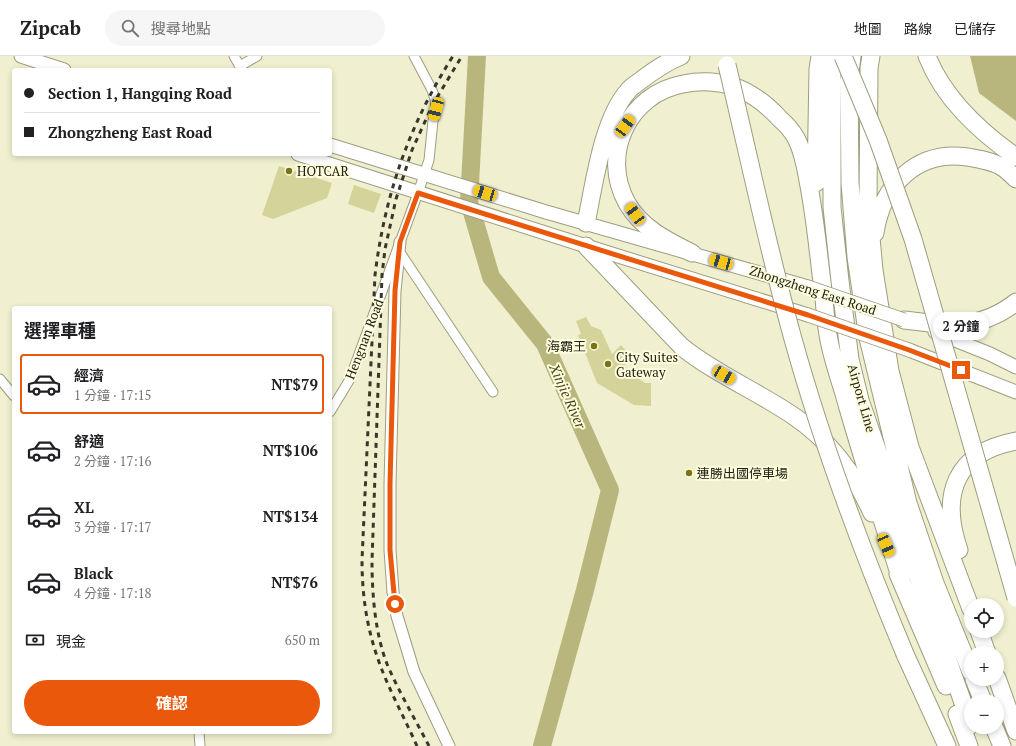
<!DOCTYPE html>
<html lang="zh-TW">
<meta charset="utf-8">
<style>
body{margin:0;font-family:"PT Serif","Noto Sans TC",serif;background:#f6f6f6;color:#202124;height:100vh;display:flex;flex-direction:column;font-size:15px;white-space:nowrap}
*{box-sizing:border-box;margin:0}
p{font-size:13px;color:#757577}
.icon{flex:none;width:22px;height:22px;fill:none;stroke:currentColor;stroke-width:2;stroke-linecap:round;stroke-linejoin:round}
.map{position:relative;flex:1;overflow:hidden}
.details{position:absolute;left:12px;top:250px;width:320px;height:428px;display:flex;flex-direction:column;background:#fff;border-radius:4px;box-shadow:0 2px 6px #0003}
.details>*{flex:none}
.top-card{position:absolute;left:12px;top:12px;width:320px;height:88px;border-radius:4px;box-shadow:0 2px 6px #0003;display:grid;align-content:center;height:88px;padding:0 12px;background:#fff}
.buttons{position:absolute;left:964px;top:542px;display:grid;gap:8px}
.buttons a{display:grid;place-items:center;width:40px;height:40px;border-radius:50%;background:#fff;box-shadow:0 2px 6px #0003;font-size:20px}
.end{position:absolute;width:18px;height:18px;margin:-9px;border:5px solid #ea580c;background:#fff;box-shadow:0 0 0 2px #fff}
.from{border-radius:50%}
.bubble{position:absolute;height:28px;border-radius:14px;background:#fff;box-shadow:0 2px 6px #0003;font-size:13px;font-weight:700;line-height:28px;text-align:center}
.car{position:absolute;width:12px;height:24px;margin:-12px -6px;border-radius:5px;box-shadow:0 0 3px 1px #0007;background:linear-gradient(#f5c518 24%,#345 0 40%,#f5c518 0 76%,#345 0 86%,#f5c518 0)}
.top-card b{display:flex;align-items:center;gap:14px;height:38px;font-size:15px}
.top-card b+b{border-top:1px solid #e0e0e0}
.top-card i{width:10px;height:10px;background:#202124}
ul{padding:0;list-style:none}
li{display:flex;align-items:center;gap:12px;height:60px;margin:0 8px 6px;padding:0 4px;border:2px solid transparent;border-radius:4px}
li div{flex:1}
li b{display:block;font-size:15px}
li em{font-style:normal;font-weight:700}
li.on{border-color:#ea580c}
li>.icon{width:36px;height:36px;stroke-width:1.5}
h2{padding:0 12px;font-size:18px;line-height:48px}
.pay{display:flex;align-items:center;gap:10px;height:44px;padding:0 12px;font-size:15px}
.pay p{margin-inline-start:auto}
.primary-button{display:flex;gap:8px;margin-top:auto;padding:8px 12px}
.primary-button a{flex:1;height:46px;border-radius:24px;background:#ea580c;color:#fff;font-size:16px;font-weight:700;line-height:46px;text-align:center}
header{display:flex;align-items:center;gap:24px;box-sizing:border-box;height:56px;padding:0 20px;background:#fff;border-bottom:1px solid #e0e0e0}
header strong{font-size:19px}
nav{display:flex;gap:22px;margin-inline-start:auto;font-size:14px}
.search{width:280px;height:36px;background:#f6f6f6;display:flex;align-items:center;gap:10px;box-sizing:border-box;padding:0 14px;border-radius:22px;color:#757577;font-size:15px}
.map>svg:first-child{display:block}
.water{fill:#b8b67d}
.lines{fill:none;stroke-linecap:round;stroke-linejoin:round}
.river{stroke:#b8b67d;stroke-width:18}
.building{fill:#d4d399}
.minor-casing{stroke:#9e9d7f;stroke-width:11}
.tertiary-casing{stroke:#9e9d7f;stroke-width:13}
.secondary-casing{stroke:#9e9d7f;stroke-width:15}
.motorway-casing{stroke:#9e9d7f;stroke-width:19}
.minor{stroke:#fff;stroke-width:9}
.tertiary{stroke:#fff;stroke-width:11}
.secondary{stroke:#fff;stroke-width:13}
.motorway{stroke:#fff;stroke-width:17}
.rail{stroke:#38382a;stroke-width:3;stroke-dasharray:5 5;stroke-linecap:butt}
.secondary-bridge-casing{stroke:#9e9d7f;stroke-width:15;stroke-linecap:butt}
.motorway-bridge-casing{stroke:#9e9d7f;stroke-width:19;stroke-linecap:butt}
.secondary-bridge{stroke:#fff;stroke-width:13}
.motorway-bridge{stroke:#fff;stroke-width:17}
.route{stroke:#ea580c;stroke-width:5}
.poi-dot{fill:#797418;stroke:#fdfddd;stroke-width:1.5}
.labels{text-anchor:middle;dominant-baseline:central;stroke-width:4;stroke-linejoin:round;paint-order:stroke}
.poi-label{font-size:13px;fill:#212115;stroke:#fdfddd;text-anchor:start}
.street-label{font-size:13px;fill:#212115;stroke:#fdfddd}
.water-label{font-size:14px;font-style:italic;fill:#444216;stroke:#fdfddd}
</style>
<header>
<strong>Zipcab</strong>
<div class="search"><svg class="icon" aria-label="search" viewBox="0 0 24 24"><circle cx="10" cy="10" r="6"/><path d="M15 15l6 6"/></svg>搜尋地點</div>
<nav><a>地圖</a><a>路線</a><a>已儲存</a></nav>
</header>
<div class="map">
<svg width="1016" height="690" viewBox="0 0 1016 690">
<rect width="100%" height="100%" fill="#f0f0d0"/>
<!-- water -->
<path class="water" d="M 970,0 L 1016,0 L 1016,65 L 979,37 Z"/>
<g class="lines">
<!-- river -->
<path class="river" d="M 477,0 L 469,146 L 491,221 L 545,288 L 610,434 L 585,534 L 542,690"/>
</g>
<!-- building -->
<path class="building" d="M 279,110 L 332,127 L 327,142 L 273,163 L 262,159 Z
M 354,129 L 381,138 L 374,157 L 348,148 Z
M 586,261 L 591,270 L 601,274 L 612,298 L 621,289 L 632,302 L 624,310 L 633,316 L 632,318 L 645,327 L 651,327 L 651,350 L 634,349 L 597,327 L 578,279 L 581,278 L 576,265 Z"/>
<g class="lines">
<defs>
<path id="minor" d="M 234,0 L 242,14
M 240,10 L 257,0
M 399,195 L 493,336
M 0,323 L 14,340
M 330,356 L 350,323 L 418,137 L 429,104 L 433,65 L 436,53 L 435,43 L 432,34 L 414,0
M 199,676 L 200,690"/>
<path id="tertiary" d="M 400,186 L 395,235 L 390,428 L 390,494 L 393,536 L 397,560 L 414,616 L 449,690"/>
<path id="secondary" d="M 21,0 L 64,14
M 330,89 L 546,156 L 808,231
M 298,98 L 586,190 L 808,259
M 935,276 L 990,298 L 1016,311
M 909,294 L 1016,336"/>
<path id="motorway" d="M 832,0 L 832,151 L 840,225 L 850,303 L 860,344 L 878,396 L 903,479 L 971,669
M 852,0 L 849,25 L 850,127 L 856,201 L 868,282 L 908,447 L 935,527 L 971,616
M 871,0 L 869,12 L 868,149 L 874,214 L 890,315 L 910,391 L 971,553
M 927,0 C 944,43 979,75 1016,101
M 816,127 L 818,13 L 820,0
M 586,167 C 594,130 602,64 628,35 C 631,31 636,28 640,25 C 653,15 666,6 681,0
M 875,177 C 882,129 917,94 967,101 C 979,103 992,105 1002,111 C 1007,114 1012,119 1016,123
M 586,190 L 682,291 C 717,319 759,336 795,361 C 830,385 855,419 872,457
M 692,197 C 668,185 642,173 627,147 C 600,99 628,38 683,28 C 722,20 754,34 780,63 C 786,68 792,75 796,82 C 804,97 806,114 809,130 C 816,167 819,205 824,242 C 825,256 826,270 829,284 C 833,306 842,329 848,352 C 865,411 884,469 902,527
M 904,264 C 946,269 980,275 1016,246
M 959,494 C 940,439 955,396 1016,385
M 898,518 L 946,630
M 979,575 L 987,597
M 905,598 L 947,690
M 997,622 L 1016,675
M 974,623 L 983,645
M 957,658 L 969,690
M 994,671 L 1002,690"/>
</defs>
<!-- minor casing -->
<use href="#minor" class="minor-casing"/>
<!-- tertiary casing -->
<use href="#tertiary" class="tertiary-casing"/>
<!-- secondary casing -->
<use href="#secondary" class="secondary-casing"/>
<!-- motorway casing -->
<use href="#motorway" class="motorway-casing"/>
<!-- minor -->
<use href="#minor" class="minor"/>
<!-- tertiary -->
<use href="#tertiary" class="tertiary"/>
<!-- secondary -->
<use href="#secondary" class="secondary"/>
<!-- motorway -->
<use href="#motorway" class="motorway"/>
<!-- rail -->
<path class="rail" d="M 417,690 C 405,663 389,634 379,606 C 367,573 362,540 362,504 L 375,219 C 385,138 409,69 453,0
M 429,690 C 415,663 399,636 387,608 C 375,577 372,538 372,505 L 382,219 L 385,193 L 396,143 L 412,94 L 433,48 L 462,0"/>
<defs>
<path id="secondary-bridge" d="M 808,231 L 904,264
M 808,259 L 909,294"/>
<path id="motorway-bridge" d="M 843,0 L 878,84 L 913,183 L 1016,542
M 727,9 C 749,101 768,193 793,283 C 823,391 862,495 905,598"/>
</defs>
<!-- secondary-bridge casing -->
<use href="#secondary-bridge" class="secondary-bridge-casing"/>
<!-- motorway-bridge casing -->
<use href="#motorway-bridge" class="motorway-bridge-casing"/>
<!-- secondary-bridge -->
<use href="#secondary-bridge" class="secondary-bridge"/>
<!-- motorway-bridge -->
<use href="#motorway-bridge" class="motorway-bridge"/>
</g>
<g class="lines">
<!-- route -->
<path class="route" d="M 395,548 L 390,494 L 390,428 L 395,235 L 400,186 L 418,137 L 808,259 L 909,294 L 961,314"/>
</g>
<!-- markers -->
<g class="poi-dot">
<circle cx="289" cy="115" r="4"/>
<circle cx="594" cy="290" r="4"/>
<circle cx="608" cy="308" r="4"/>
<circle cx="689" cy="417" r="4"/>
</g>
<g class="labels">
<!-- poi labels -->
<g class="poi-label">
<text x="297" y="115">HOTCAR</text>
<text x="586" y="290" text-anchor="end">海霸王</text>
<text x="616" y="301">City Suites<tspan x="616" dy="15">Gateway</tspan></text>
<text x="697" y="417">連勝出國停車場</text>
</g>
<!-- street labels -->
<g class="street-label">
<text transform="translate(813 234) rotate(18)">Zhongzheng East Road</text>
<text transform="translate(364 283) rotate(-69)">Hengnan Road</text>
<text transform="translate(862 342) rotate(74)">Airport Line</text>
</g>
<!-- water labels -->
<g class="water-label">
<text transform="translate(568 340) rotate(66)">Xinjie River</text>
</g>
</g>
</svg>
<div class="buttons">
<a><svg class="icon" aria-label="locate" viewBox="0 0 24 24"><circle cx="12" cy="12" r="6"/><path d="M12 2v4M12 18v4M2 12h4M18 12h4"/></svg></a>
<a>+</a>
<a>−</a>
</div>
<i class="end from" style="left:395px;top:548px"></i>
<i class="end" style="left:961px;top:314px"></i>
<div class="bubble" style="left:933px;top:256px;width:56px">2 分鐘</div>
<i class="car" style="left:436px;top:53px;rotate:195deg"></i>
<i class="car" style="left:625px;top:70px;rotate:36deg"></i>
<i class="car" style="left:485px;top:137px;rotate:287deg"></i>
<i class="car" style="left:635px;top:158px;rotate:324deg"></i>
<i class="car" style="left:721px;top:206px;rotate:286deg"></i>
<i class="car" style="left:724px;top:319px;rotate:120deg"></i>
<i class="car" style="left:886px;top:489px;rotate:156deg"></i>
<div class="top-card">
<b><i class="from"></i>Section 1, Hangqing Road</b>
<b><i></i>Zhongzheng East Road</b>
</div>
<section class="details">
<h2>選擇車種</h2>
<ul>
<li class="on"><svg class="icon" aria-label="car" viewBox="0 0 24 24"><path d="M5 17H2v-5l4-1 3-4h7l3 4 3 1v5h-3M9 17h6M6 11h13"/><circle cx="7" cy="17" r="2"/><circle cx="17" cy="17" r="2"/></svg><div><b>經濟</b><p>1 分鐘 · 17:15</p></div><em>NT$79</em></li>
<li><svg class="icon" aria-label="car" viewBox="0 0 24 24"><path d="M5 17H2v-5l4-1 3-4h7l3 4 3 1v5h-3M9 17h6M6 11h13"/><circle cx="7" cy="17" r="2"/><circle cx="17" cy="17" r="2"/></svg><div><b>舒適</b><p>2 分鐘 · 17:16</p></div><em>NT$106</em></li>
<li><svg class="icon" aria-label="car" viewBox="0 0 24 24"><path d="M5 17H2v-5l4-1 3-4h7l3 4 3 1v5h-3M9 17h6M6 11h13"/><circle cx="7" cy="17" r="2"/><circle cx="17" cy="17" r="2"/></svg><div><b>XL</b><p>3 分鐘 · 17:17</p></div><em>NT$134</em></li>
<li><svg class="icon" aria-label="car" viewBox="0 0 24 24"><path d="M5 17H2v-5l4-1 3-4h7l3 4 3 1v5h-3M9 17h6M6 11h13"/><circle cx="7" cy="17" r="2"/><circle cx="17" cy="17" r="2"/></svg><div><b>Black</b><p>4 分鐘 · 17:18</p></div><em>NT$76</em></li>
</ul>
<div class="pay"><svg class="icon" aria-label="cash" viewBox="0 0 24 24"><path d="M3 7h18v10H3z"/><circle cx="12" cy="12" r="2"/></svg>現金<p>650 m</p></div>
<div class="primary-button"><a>確認</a></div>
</section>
</div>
